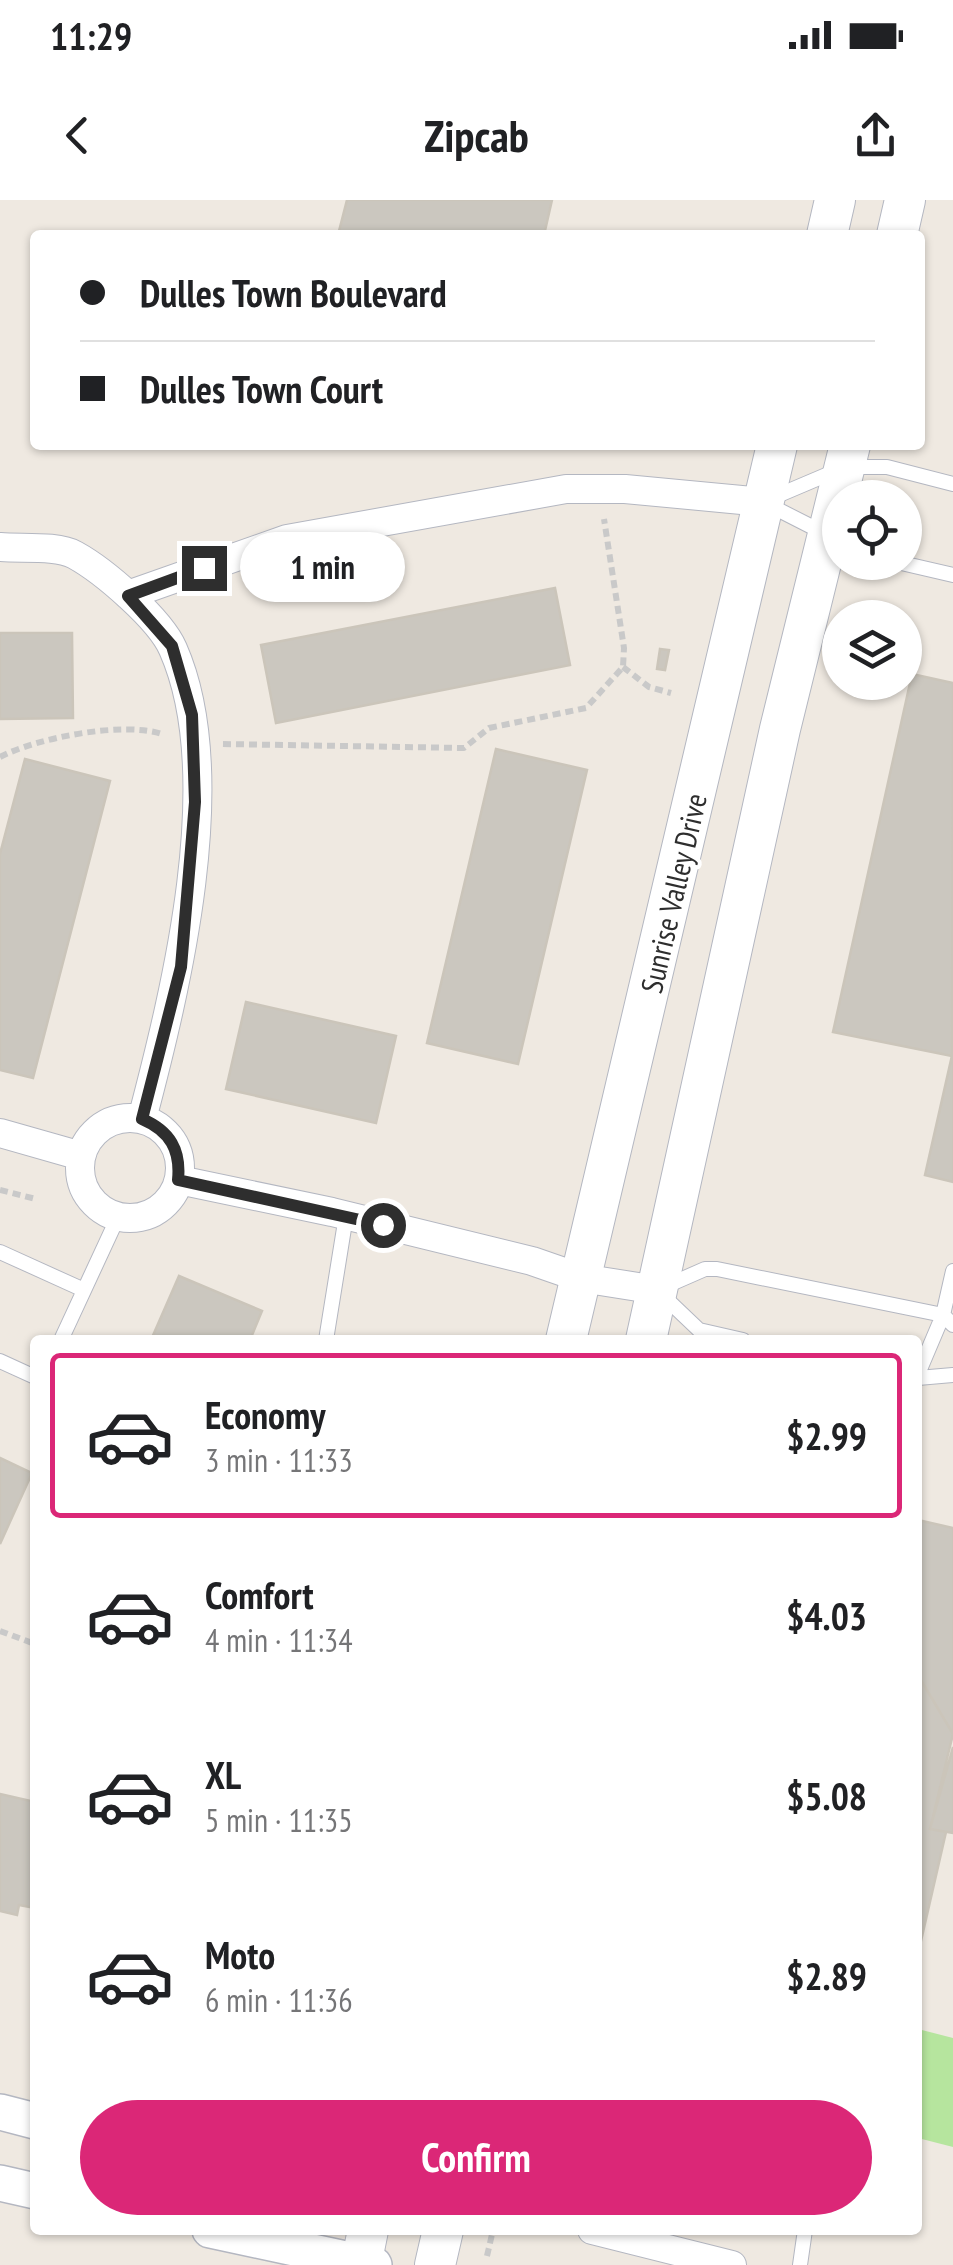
<!DOCTYPE html>
<meta charset="utf-8">
<style>
body{margin:0;font-family:"PT Sans Narrow",sans-serif;background:#f6f6f6;color:#202124;height:100vh;display:flex;flex-direction:column;font-size:38px;white-space:nowrap}
*{box-sizing:border-box;margin:0}
p{font-size:32px;color:#757577}
.icon{flex:none;width:55px;height:55px;fill:none;stroke:currentColor;stroke-width:2;stroke-linecap:round;stroke-linejoin:round}
.map{position:relative;flex:1;overflow:hidden}
.panel{position:absolute;left:30px;top:1135px;width:892px;height:900px;display:flex;flex-direction:column;background:#fff;border-radius:10px;box-shadow:0 2px 8px #0004}
.panel>*{flex:none}
.top-card{position:absolute;left:30px;top:30px;width:895px;height:220px;border-radius:10px;box-shadow:0 2px 8px #0004;display:grid;align-content:center;height:220px;padding:0 50px;background:#fff}
.controls{position:absolute;left:822px;top:280px;display:grid;gap:20px}
.controls a{display:grid;place-items:center;width:100px;height:100px;border-radius:50%;background:#fff;box-shadow:0 2px 8px #0004;font-size:50px}
.end{position:absolute;width:45px;height:45px;margin:-22px;border:12px solid #2e2e2e;background:#fff;box-shadow:0 0 0 5px #fff}
.from{border-radius:50%}
.bubble{position:absolute;height:70px;border-radius:35px;background:#fff;box-shadow:0 2px 8px #0004;font-size:32px;font-weight:700;line-height:70px;text-align:center}
.top-card b{display:flex;align-items:center;gap:35px;height:95px;font-size:38px}
.top-card b+b{border-top:2px solid #e0e0e0}
.top-card i{width:25px;height:25px;background:#202124}
ul{padding:18px 0 0;list-style:none}
li{display:flex;align-items:center;gap:30px;height:165px;margin:0 20px 15px;padding:0 30px;border:5px solid transparent;border-radius:10px}
li div{flex:1}
li b{display:block;font-size:38px}
li em{font-style:normal;font-weight:700}
li.current{border-color:#db2777}
li>.icon{width:90px;height:90px;stroke-width:1.5}
.action{display:flex;gap:20px;margin-top:auto;padding:20px 50px}
.action a{flex:1;height:115px;border-radius:60px;background:#db2777;color:#fff;font-size:40px;font-weight:700;line-height:115px;text-align:center}
.status{display:flex;justify-content:space-between;align-items:center;height:70px;padding:0 50px;background:#fff;direction:ltr}
.status svg{height:28px;fill:currentColor}
header{display:flex;justify-content:space-between;align-items:center;height:130px;padding:0 50px;background:#fff;font-size:45px;font-weight:700}
.map>svg:first-child{display:block}
.green{fill:#b6e59e}
.building{fill:#cbc7bf;stroke:#cbc5ba;stroke-width:2.5}
.lines{fill:none;stroke-linecap:round;stroke-linejoin:round}
.service-casing{stroke:#b4b7c1;stroke-width:16}
.minor-casing{stroke:#b4b7c1;stroke-width:30}
.tertiary-casing{stroke:#b4b7c1;stroke-width:38}
.secondary-casing{stroke:#b4b7c1;stroke-width:42}
.path{stroke:#c9c9c9;stroke-width:6;stroke-dasharray:8 5;stroke-linecap:butt}
.service{stroke:#fff;stroke-width:14}
.minor{stroke:#fff;stroke-width:28}
.tertiary{stroke:#fff;stroke-width:35}
.secondary{stroke:#fff;stroke-width:40}
.route{stroke:#2e2e2e;stroke-width:12}
.labels{text-anchor:middle;dominant-baseline:central;stroke-width:8;stroke-linejoin:round;paint-order:stroke}
.street-label{font-size:30px;fill:#2e2e2e;stroke:#fff}
</style>
<div class="status"><b>11:29</b><svg viewBox="0 0 49 12"><path d="M0 12V9h3v3zM5 12V6h3v6zM10 12V3h3v9zM15 12V0h3v12zM26 1h20v11H26zM47 4h2v5h-2z"/></svg></div>
<header><svg class="icon" aria-label="back" viewBox="0 0 24 24"><path d="M15 5l-7 7 7 7"/></svg>Zipcab<svg class="icon" aria-label="share" viewBox="0 0 24 24"><path d="M12 15V3M7 8l5-5 5 5M5 13v7h14v-7"/></svg></header>
<div class="map">
<svg width="953" height="2065" viewBox="0 0 953 2065">
<rect width="100%" height="100%" fill="#efe9e1"/>
<!-- green -->
<path class="green" d="M 918,1829 L 953,1838 L 953,1947 L 918,1938 Z"/>
<!-- building -->
<path class="building" d="M 347,0 L 552,0 L 544,35 L 338,35 Z
M 555,388 L 570,465 L 276,523 L 261,445 Z
M 0,433 L 72,433 L 73,518 L 0,519 Z
M 660,449 L 669,450 L 665,470 L 657,469 Z
M 912,474 L 953,483 L 952,856 L 833,832 Z
M 496,549 L 587,570 L 518,864 L 427,843 Z
M 25,559 L 110,581 L 33,878 L 0,870 L 0,654 Z
M 246,802 L 396,836 L 376,923 L 226,889 Z
M 953,851 L 953,982 L 925,975 Z
M 179,1076 L 262,1111 L 250,1140 L 151,1140 Z
M 0,1258 L 32,1273 L 0,1344 Z
M 918,1320 L 953,1328 L 953,1534 L 918,1475 Z
M 918,1475 L 953,1534 L 930,1629 L 946,1632 L 918,1754 Z
M 953,1547 L 953,1633 L 930,1629 Z
M 0,1594 L 35,1602 L 35,1708 L 19,1705 L 17,1715 L 0,1711 Z"/>
<g class="lines">
<defs>
<path id="service" d="M 772,298 L 845,267 L 887,267 L 953,284
M 765,303 L 826,334
M 897,362 L 953,375
M 0,1052 L 84,1090
M 61,1140 L 118,1017
M 326,1140 L 346,1016
M 743,1140 L 699,1130 L 657,1090 L 705,1069 L 717,1069 L 943,1115 L 953,1125
M 0,1161 L 35,1177
M 918,1174 L 943,1115 L 953,1071
M 918,1178 L 953,1175
M 800,2065 L 805,2030"/>
<path id="minor" d="M 0,347 C 21,349 57,345 75,355 C 104,371 160,419 173,449 C 229,576 176,790 142,919
M 128,395 L 287,339 L 566,289 L 625,289 L 763,302
M80 968a50 50 0 1 1 100 0a50 50 0 1 1-100 0Z
M 0,933 L 81,956
M 179,980 L 332,1012 L 532,1061 L 581,1078 L 657,1090
M 592,2030 L 732,2065"/>
<path id="tertiary" d="M 0,1912 L 35,1921
M 0,1983 L 35,1991
M 210,2030 L 374,2065"/>
<path id="secondary" d="M 827,35 L 835,0
M 897,35 L 905,0
M 566,1140 L 777,245
M 646,1140 L 780,529 L 850,245
M 361,2065 L 368,2030
M 435,2065 L 443,2030"/>
</defs>
<!-- service casing -->
<use href="#service" class="service-casing"/>
<!-- minor casing -->
<use href="#minor" class="minor-casing"/>
<!-- tertiary casing -->
<use href="#tertiary" class="tertiary-casing"/>
<!-- secondary casing -->
<use href="#secondary" class="secondary-casing"/>
<!-- path -->
<path class="path" d="M 623,467 L 649,487 L 671,493
M 223,544 L 464,548 L 489,528 L 586,508 L 623,467 L 624,448 L 604,319
M 0,557 C 36,538 123,521 162,534
M 0,990 L 36,999
M 0,1431 L 35,1444
M 487,2056 L 493,2030"/>
<!-- service -->
<use href="#service" class="service"/>
<!-- minor -->
<use href="#minor" class="minor"/>
<!-- tertiary -->
<use href="#tertiary" class="tertiary"/>
<!-- secondary -->
<use href="#secondary" class="secondary"/>
</g>
<g class="lines">
<!-- route -->
<path class="route" d="M 204,368 L 128,396 L 172,446 L 192,515 L 195,602 L 181,767 L 142,919 C 170,931 181,950 178,980 L 383,1025"/>
</g>
<g class="labels">
<!-- street labels -->
<g class="street-label">
<text transform="translate(673 693) rotate(-77)">Sunrise Valley Drive</text>
</g>
</g>
</svg>
<div class="controls">
<a><svg class="icon" aria-label="locate" viewBox="0 0 24 24"><circle cx="12" cy="12" r="6"/><path d="M12 2v4M12 18v4M2 12h4M18 12h4"/></svg></a>
<a><svg class="icon" aria-label="layers" viewBox="0 0 24 24"><path d="M12 4l9 5-9 5-9-5zM3 14l9 5 9-5"/></svg></a>
</div>
<i class="end from" style="left:383px;top:1025px"></i>
<i class="end" style="left:204px;top:368px"></i>
<div class="bubble" style="left:240px;top:332px;width:165px">1 min</div>
<div class="top-card">
<b><i class="from"></i>Dulles Town Boulevard</b>
<b><i></i>Dulles Town Court</b>
</div>
<section class="panel">
<ul>
<li class="current"><svg class="icon" aria-label="car" viewBox="0 0 24 24"><path d="M5 17H2v-5l4-1 3-4h7l3 4 3 1v5h-3M9 17h6M6 11h13"/><circle cx="7" cy="17" r="2"/><circle cx="17" cy="17" r="2"/></svg><div><b>Economy</b><p>3 min · 11:33</p></div><em>$2.99</em></li>
<li><svg class="icon" aria-label="car" viewBox="0 0 24 24"><path d="M5 17H2v-5l4-1 3-4h7l3 4 3 1v5h-3M9 17h6M6 11h13"/><circle cx="7" cy="17" r="2"/><circle cx="17" cy="17" r="2"/></svg><div><b>Comfort</b><p>4 min · 11:34</p></div><em>$4.03</em></li>
<li><svg class="icon" aria-label="car" viewBox="0 0 24 24"><path d="M5 17H2v-5l4-1 3-4h7l3 4 3 1v5h-3M9 17h6M6 11h13"/><circle cx="7" cy="17" r="2"/><circle cx="17" cy="17" r="2"/></svg><div><b>XL</b><p>5 min · 11:35</p></div><em>$5.08</em></li>
<li><svg class="icon" aria-label="car" viewBox="0 0 24 24"><path d="M5 17H2v-5l4-1 3-4h7l3 4 3 1v5h-3M9 17h6M6 11h13"/><circle cx="7" cy="17" r="2"/><circle cx="17" cy="17" r="2"/></svg><div><b>Moto</b><p>6 min · 11:36</p></div><em>$2.89</em></li>
</ul>
<div class="action"><a>Confirm</a></div>
</section>
</div>
